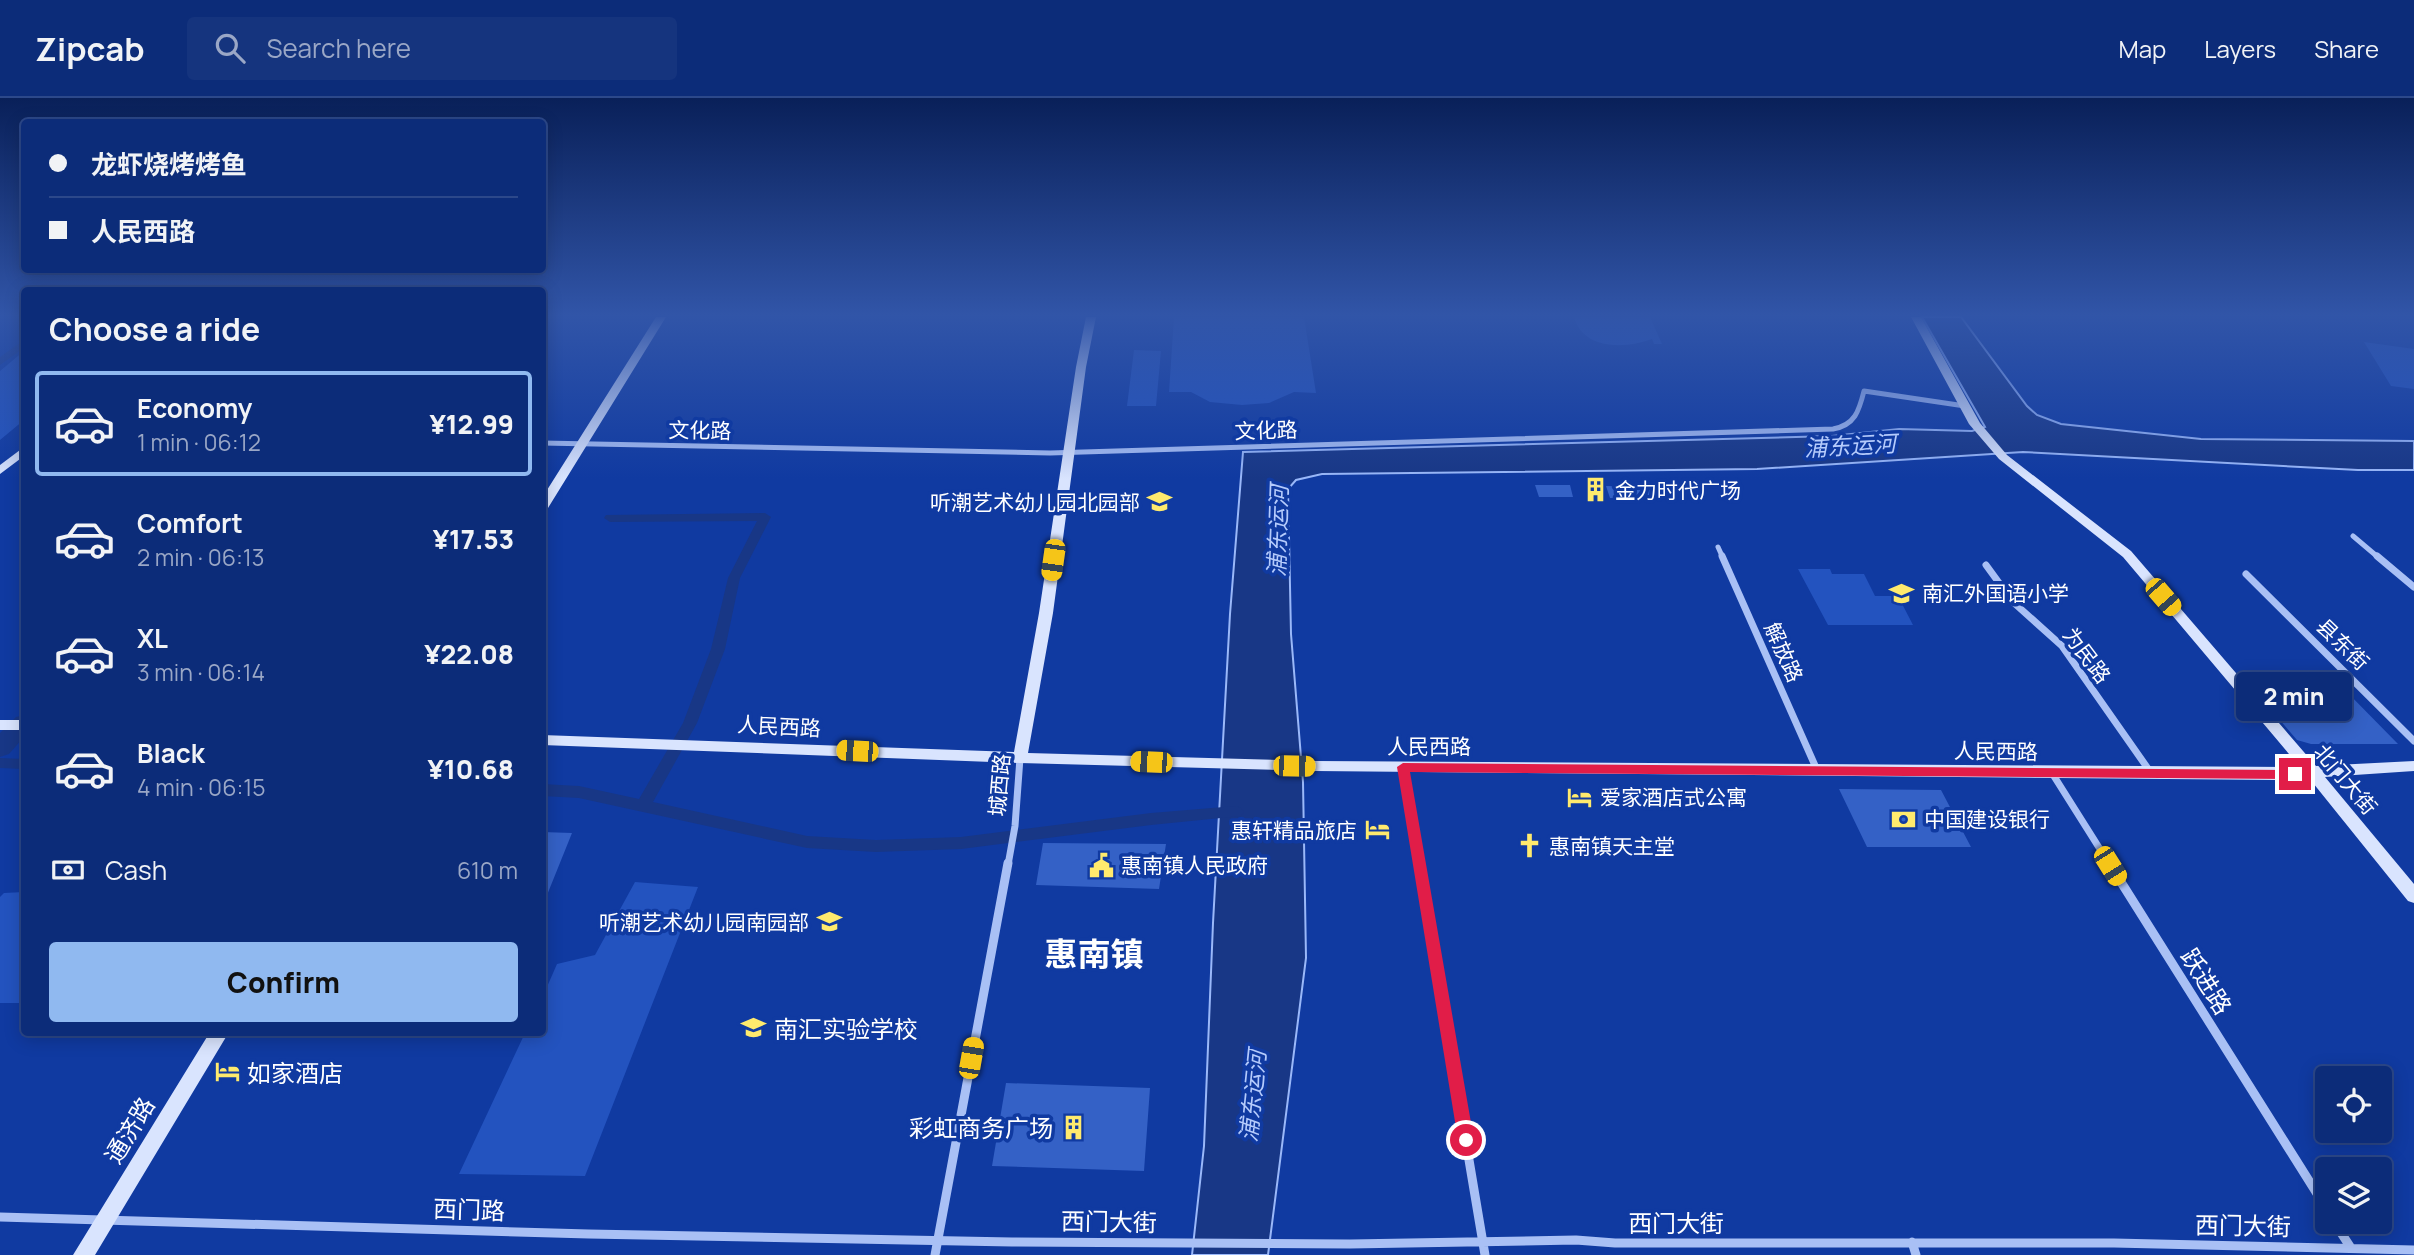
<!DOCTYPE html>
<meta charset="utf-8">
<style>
body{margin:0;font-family:Manrope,"Noto Sans SC",sans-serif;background:#15347e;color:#f1f3f6;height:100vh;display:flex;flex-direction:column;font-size:26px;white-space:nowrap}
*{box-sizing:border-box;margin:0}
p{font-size:23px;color:#9aa7c6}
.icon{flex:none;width:38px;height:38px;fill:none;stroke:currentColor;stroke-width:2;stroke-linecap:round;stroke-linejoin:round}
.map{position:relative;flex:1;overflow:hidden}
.side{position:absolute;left:21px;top:189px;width:525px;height:749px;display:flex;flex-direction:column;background:#0c2c79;border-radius:7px;box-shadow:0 4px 18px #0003,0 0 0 2px #2c488a}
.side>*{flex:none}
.top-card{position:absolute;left:21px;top:21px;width:525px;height:154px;border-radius:7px;box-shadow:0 4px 18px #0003,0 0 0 2px #2c488a;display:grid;align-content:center;height:154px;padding:0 28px;background:#0c2c79}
.fabs{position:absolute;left:2315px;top:968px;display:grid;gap:14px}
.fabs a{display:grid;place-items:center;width:77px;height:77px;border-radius:7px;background:#0c2c79;box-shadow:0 4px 18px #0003,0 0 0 2px #2c488a;font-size:35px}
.end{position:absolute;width:32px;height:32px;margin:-16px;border:9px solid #e11d48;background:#fff;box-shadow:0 0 0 4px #fff}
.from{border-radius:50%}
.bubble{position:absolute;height:49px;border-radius:7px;background:#0c2c79;box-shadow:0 4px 18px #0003,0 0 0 2px #2c488a;font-size:23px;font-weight:800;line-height:49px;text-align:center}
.car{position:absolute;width:21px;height:42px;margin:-21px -10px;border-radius:9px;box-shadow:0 0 5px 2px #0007;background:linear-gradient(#f5c518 24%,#345 0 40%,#f5c518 0 76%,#345 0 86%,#f5c518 0)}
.top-card b{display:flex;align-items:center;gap:24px;height:66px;font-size:26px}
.top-card b+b{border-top:2px solid #2c488a}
.top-card i{width:18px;height:18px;background:#f1f3f6}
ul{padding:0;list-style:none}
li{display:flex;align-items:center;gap:21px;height:105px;margin:0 14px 10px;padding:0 14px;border:4px solid transparent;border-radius:7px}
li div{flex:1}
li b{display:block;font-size:26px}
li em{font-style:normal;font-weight:800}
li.current{border-color:#90b9f0}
li>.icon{width:63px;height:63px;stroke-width:1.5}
h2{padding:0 28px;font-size:32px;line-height:84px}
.pay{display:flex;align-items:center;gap:18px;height:77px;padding:0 28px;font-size:26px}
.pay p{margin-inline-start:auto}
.button{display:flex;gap:14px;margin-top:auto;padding:14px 28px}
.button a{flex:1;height:80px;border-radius:7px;background:#90b9f0;color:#111;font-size:28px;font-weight:800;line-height:80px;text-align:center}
header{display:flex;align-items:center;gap:42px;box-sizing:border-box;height:98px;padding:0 35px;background:#0c2c79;border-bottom:2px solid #2c488a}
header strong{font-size:33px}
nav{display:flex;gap:38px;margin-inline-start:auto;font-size:24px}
.search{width:490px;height:63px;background:#15347e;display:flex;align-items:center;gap:18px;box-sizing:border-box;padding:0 24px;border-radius:7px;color:#9aa7c6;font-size:26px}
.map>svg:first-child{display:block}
.green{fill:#2353bf}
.water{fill:#183786;stroke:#9ab8f9;stroke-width:2}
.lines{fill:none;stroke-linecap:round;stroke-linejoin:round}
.canal{fill:#183786;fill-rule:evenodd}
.river{fill:#183786;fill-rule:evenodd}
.building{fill:#3461c6}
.street-far2{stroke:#a9c0f5;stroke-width:5}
.street-far1{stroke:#a9c0f5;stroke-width:7}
.street{stroke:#a9c0f5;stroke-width:9}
.secondary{fill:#d9e4fe;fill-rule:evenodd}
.route{fill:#e11d48}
.labels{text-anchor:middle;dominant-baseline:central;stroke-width:7;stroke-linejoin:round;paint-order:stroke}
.street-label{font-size:21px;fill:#fff;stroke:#103aa1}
.poi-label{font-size:21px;fill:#fff;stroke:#103aa1;text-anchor:start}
.water-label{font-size:23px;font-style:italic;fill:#b5cbfc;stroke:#103aa1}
.near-street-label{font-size:24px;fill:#fff;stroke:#103aa1}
.near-poi-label{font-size:24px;fill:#fff;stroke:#103aa1;text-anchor:start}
.near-district-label{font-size:33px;font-weight:bold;fill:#fff;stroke:#103aa1}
</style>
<header>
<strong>Zipcab</strong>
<div class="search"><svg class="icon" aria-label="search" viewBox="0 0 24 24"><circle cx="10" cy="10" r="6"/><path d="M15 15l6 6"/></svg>Search here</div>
<nav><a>Map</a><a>Layers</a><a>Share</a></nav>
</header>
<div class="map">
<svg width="2414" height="1157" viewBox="0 0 2414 1157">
<rect width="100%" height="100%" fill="#103aa1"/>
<!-- green -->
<path class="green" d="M 1174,219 L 1304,219 L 1316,295 L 1294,294 L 1269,305 L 1242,307 L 1210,304 L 1191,294 L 1169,294 Z
M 1574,219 L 1650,219 L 1662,246 L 1654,246 L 1652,241 C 1625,251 1583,252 1574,219 Z
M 2364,244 L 2414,251 L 2414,291 L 2391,288 Z
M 1134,252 L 1161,253 L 1156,308 L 1127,308 Z
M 24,253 L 24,322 L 0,342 L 0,273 Z
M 1798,471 L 1830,471 L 1832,476 L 1864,476 L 1875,498 L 1898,498 L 1913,527 L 1828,527 Z
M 635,784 L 698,789 L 585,1078 L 459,1076 L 525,935 L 542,934 L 543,898 L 557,866 L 595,857 Z
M 24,794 L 24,905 L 0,905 L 0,799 L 4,795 Z"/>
<!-- water -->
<path class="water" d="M 1922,219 L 1961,219 L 2027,308 L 2037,317 L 2061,326 L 2201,341 L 2414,343 L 2414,372 L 2358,372 L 2023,354 L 1757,371 L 1322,376 L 1296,382 L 1288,391 L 1291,536 L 1303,684 L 1306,860 L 1268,1157 L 1192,1157 L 1204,1048 L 1213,825 L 1230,516 L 1243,354 L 1832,338 L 1899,331 L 1972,333 L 1985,329 Z"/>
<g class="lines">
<!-- canal -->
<path class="canal" d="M 24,242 L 24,250 L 0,267 L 0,259 Z
M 765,415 L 771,419 L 740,480 L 725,551 L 697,625 L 653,704 L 807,738 L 876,742 L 961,739 L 1151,715 L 1236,708 L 1241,710 L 1244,714 L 1241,718 L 1151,727 L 961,751 L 876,754 L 807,750 L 579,700 L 542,698 L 542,686 L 579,688 L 639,701 L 683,625 L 711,551 L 728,480 L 757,423 L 610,424 L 604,420 L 606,417 Z
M 0,660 L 24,661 L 24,671 L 0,670 Z"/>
<!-- river -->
<path class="river" d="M 24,617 L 24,639 L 9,656 L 0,659 L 0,635 L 16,619 Z"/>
</g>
<!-- building -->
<path class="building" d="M 1535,387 L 1570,387 L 1573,399 L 1539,399 Z
M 1606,388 L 1652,389 L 1657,401 L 1610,400 Z
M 2240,576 L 2266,576 L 2298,613 L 2342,614 L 2317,589 L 2342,589 L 2398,646 L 2311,646 L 2297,642 Z
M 1839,691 L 1941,692 L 1971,749 L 1867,749 Z
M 542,734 L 572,735 L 543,807 L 542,807 Z
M 1043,745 L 1166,746 L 1159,791 L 1036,787 Z
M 1006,985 L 1150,990 L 1144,1073 L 992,1068 Z"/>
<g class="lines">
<!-- street-far2 -->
<path class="street-far2" d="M 542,345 L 1050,355 L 1833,331 C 1855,327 1859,313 1864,293 L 1965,308
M 2353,438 L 2379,460
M 1718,449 L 1723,460"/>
<!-- street-far1 -->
<path class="street-far1" d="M 1722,458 L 1817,672
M 2377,458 L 2414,489
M 1986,467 L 2013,504 L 2062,548 L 2151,675
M 2246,476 L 2414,643
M 1403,669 L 1419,767
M 2052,675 L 2110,767
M 1008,767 L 1015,728 L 1020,660"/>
<!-- street -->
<path class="street" d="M 1419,765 L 1485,1157
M 2109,765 L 2328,1113
M 0,1119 L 589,1136 L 1012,1144 L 1350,1146 L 1576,1142 L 1615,1145 L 2114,1145 L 2414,1152
M 2334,1124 L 2351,1150
M 1912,1144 L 1916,1157
M 935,1157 L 1008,765"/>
<!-- secondary -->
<path class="secondary" d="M 656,219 L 666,219 L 548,410 L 542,414 L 542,400 Z
M 1086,219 L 1096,219 L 1086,269 L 1053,515 L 1028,655 L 1315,663 L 2300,669 L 2123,459 L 1999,361 L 1969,326 L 1911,219 L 1921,219 L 1980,325 L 2007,357 L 2131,453 L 2316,668 L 2414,663 L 2414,673 L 2325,679 L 2414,786 L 2414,805 L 2408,803 L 2309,680 L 2275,682 L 1315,673 L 1020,665 L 542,647 L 542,637 L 1014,654 L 1039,515 L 1076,269 Z
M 24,349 L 24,358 L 0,376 L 0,367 Z
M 0,622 L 24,622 L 24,632 L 0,632 Z
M 210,934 L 229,934 L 95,1157 L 73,1157 Z"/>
</g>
<!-- sky -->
<linearGradient id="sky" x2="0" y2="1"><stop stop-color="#092059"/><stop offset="0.57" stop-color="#3155a8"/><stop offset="1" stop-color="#3155a8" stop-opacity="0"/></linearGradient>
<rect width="2414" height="381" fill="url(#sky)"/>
<!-- route -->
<path class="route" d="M 1403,665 L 2295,672 L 2302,676 L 2295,681 L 1410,674 L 1474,1042 L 1472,1047 L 1466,1050 L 1461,1047 L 1458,1042 L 1397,669 Z"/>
<!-- icons -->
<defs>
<symbol id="building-bare" viewBox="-9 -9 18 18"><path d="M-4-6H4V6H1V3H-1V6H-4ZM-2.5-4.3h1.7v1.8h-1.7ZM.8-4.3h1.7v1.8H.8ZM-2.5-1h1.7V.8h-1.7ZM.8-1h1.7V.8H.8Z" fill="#ffea6d" stroke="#103aa1" stroke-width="2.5" paint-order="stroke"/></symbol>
<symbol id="school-bare" viewBox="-9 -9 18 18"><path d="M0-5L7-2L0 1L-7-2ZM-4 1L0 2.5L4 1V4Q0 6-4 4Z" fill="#ffea6d" stroke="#103aa1" stroke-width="2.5" paint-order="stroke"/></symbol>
<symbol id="hotel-bare" viewBox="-9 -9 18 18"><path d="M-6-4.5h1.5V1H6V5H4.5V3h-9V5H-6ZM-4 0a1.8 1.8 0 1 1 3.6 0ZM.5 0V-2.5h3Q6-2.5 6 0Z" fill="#ffea6d" stroke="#103aa1" stroke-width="2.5" paint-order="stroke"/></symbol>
<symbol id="bank-bare" viewBox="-9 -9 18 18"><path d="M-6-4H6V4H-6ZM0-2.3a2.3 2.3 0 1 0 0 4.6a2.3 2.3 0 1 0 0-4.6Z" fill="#ffea6d" stroke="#103aa1" stroke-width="2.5" paint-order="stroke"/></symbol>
<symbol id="church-bare" viewBox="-9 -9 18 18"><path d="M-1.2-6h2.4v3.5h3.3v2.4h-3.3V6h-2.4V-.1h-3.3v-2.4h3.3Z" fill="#ffea6d" stroke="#103aa1" stroke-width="2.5" paint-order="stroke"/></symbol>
<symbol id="civic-bare" viewBox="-9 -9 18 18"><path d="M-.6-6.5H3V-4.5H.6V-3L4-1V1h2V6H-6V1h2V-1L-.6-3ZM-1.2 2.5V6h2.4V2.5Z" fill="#ffea6d" stroke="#103aa1" stroke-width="2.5" paint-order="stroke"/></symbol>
</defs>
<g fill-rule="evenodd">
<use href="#building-bare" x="1578" y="374" width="35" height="35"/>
<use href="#school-bare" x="1142" y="386" width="35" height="35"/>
<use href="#school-bare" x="1884" y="478" width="35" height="35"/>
<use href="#hotel-bare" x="1562" y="682" width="35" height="35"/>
<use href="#bank-bare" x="1886" y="704" width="35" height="35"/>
<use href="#hotel-bare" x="1360" y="714" width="35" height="35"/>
<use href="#church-bare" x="1512" y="730" width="35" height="35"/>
<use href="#civic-bare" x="1084" y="750" width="35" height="35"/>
<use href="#school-bare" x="812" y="806" width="35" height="35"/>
<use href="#school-bare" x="736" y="912" width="35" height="35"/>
<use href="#hotel-bare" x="210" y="956" width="35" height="35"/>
<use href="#building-bare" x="1056" y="1012" width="35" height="35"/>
</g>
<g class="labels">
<!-- street labels -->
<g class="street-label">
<text transform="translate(700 332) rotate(1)">文化路</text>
<text transform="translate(1266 332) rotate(-2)">文化路</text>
<text transform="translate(2343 546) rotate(44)">县东街</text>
<text transform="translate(1784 554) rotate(66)">解放路</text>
<text transform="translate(2087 557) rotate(53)">为民路</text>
<text transform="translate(779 628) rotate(3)">人民西路</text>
<text x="1429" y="648">人民西路</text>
<text transform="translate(1996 653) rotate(1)">人民西路</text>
<text transform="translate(2346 681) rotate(50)">北门大街</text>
<text transform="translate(999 687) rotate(-85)">城西路</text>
</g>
<!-- poi labels -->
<g class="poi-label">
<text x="1615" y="392">金力时代广场</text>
<text x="1140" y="404" text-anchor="end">听潮艺术幼儿园北园部</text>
<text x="1922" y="495">南汇外国语小学</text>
<text x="1600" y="699">爱家酒店式公寓</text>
<text x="1924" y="721">中国建设银行</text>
<text x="1357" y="732" text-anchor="end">惠轩精品旅店</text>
<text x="1549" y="748">惠南镇天主堂</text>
<text x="1121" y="767">惠南镇人民政府</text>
<text x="809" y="824" text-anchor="end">听潮艺术幼儿园南园部</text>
</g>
<!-- water labels -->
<g class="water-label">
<text transform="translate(1850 347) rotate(-3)">浦东运河</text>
<text transform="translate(1277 433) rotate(-88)">浦东运河</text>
<text transform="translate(1252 998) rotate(-84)">浦东运河</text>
</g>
<!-- near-street labels -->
<g class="near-street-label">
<text transform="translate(2207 883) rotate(58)">跃进路</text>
<text transform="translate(129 1032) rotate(-59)">通济路</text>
<text transform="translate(469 1111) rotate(2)">西门路</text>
<text transform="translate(1109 1123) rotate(1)">西门大街</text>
<text x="1676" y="1124">西门大街</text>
<text transform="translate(2243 1127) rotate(1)">西门大街</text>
</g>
<!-- near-poi labels -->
<g class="near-poi-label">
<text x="774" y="930">南汇实验学校</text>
<text x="247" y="974">如家酒店</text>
<text x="1053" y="1029" text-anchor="end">彩虹商务广场</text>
</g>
<!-- near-district labels -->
<g class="near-district-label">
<text x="1094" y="855">惠南镇</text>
</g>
</g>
</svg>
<div class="fabs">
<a><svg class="icon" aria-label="locate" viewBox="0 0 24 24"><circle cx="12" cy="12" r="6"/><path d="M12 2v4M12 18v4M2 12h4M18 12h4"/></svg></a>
<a><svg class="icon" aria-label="layers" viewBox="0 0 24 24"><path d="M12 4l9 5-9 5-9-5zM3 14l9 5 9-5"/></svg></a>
</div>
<i class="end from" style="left:1466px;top:1042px"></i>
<i class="end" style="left:2295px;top:676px"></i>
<div class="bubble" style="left:2236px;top:574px;width:116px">2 min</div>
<i class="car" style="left:1053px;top:462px;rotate:188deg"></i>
<i class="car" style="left:2163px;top:499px;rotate:139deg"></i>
<i class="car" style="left:857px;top:653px;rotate:273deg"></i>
<i class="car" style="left:1151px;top:664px;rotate:272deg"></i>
<i class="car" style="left:1294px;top:668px;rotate:91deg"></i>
<i class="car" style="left:2110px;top:768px;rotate:148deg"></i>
<i class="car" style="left:971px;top:960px;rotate:10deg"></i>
<div class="top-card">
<b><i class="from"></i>龙虾烧烤烤鱼</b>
<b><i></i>人民西路</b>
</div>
<section class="side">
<h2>Choose a ride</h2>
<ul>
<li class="current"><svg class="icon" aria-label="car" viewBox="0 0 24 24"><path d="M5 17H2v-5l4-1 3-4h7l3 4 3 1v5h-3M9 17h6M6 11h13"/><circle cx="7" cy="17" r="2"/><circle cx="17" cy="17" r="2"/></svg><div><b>Economy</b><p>1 min · 06:12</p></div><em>¥12.99</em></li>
<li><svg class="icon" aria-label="car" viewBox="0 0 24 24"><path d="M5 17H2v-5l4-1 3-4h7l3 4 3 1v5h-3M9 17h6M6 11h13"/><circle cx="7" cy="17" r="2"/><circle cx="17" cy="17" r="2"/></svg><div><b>Comfort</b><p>2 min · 06:13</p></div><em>¥17.53</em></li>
<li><svg class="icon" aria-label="car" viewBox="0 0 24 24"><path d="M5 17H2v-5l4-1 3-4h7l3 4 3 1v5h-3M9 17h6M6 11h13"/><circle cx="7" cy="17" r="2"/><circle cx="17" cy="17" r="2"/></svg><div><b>XL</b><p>3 min · 06:14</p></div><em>¥22.08</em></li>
<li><svg class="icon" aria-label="car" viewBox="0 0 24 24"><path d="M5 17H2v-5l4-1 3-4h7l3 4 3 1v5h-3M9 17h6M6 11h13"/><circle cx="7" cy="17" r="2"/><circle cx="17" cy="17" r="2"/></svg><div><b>Black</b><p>4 min · 06:15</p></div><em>¥10.68</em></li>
</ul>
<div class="pay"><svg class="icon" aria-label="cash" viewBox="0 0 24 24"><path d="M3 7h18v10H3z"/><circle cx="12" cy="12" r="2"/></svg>Cash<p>610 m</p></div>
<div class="button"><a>Confirm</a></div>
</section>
</div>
